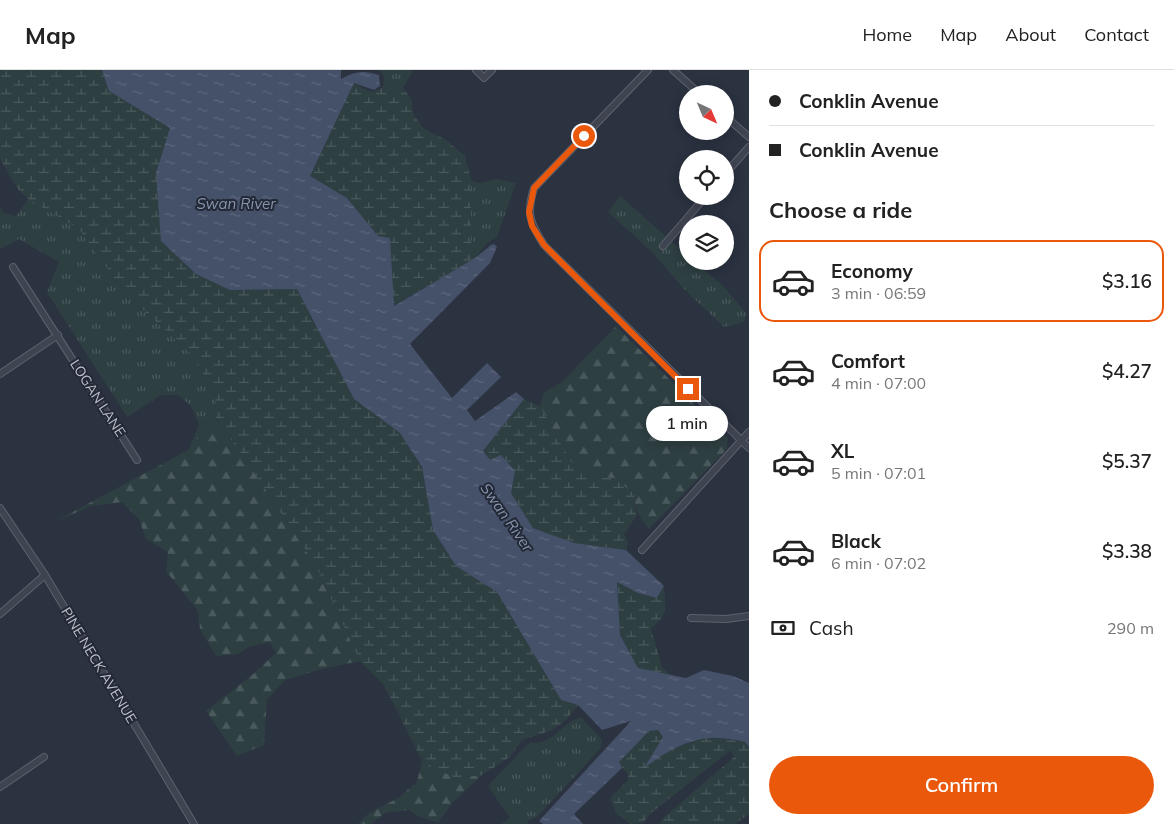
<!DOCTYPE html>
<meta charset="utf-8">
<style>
body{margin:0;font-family:Mulish,sans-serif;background:#f2f2f2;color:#222;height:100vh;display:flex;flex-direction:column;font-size:19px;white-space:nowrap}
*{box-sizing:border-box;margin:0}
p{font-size:16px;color:#767676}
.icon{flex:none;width:28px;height:28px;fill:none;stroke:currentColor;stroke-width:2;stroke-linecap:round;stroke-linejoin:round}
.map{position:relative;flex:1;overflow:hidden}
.drawer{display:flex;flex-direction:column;background:#fff;width:425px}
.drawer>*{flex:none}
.hud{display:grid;align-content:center;height:110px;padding:0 20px;background:#fff}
.needle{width:32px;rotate:136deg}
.fabs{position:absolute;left:679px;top:15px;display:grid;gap:10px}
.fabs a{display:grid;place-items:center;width:55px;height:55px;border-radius:50%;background:#fff;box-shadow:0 2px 12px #0003;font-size:25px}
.end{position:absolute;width:22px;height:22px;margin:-11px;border:6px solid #ea580c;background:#fff;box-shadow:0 0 0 2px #fff}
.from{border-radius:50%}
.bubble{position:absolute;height:35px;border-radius:18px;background:#fff;box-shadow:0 2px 12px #0003;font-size:16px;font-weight:600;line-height:35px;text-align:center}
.hud b{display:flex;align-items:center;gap:18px;height:48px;font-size:19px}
.hud b+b{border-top:1px solid #e0e0e0}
.hud i{width:12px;height:12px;background:#222}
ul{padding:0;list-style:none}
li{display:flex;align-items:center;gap:15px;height:82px;margin:0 10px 8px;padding:0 10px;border:2px solid transparent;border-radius:15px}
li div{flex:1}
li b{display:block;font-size:19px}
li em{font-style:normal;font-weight:600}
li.current{border-color:#ea580c}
li>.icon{width:45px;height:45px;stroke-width:1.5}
h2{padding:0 20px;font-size:22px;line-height:60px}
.pay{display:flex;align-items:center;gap:12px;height:55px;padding:0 20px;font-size:19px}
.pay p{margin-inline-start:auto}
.primary-button{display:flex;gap:10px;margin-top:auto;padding:10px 20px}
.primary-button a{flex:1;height:58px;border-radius:30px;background:#ea580c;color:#fff;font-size:20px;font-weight:600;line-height:58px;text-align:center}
header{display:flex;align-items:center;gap:30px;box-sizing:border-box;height:70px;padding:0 25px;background:#fff;border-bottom:1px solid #e0e0e0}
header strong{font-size:24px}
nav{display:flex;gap:28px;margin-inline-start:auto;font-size:18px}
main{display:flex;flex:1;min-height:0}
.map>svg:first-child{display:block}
.grass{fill:url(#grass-tufts)}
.forest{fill:url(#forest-firs)}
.wetland{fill:url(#wetland-marsh)}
.water{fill:url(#water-ripples)}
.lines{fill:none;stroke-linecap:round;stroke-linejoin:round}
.street-casing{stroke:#5d626e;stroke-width:8}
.street{stroke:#3f4451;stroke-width:6}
.route{stroke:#ea580c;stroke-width:6}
.labels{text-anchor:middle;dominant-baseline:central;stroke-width:4;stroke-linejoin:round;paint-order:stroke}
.street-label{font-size:14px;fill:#bcc0cb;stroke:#232936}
.water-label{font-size:15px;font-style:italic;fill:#8794ae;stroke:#232936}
</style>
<header>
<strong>Map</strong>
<nav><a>Home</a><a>Map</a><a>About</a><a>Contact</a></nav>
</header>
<main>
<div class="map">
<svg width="749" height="754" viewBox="0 0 749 754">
<defs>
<pattern id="grass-tufts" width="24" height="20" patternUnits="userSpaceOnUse" patternTransform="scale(1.25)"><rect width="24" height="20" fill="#2e3f42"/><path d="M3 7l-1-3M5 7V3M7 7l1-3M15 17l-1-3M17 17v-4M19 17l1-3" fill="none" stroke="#4a595c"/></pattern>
<pattern id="forest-firs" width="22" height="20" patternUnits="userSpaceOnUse" patternTransform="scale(1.25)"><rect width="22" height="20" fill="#2e3f42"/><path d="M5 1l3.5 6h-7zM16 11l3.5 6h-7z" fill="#4a595c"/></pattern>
<pattern id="wetland-marsh" width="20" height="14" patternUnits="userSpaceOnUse" patternTransform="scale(1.25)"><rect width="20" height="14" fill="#2e3f42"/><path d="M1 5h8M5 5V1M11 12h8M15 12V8" fill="none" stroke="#4a595c"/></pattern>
<pattern id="water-ripples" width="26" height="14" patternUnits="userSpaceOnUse" patternTransform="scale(1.25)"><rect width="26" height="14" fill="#455069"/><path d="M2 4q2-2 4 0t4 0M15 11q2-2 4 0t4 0" fill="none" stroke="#5e677d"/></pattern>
</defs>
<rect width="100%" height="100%" fill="#2b3240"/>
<!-- grass -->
<path class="grass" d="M 379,0 L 411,0 L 412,2 L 403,18 L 383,17 L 384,6 Z
M 497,109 L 516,113 L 497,167 L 487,173 L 475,188 L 471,170 L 471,110 L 479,113 Z
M 620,126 L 687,185 L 688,191 L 694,191 L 723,216 L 747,244 L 744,252 L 724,257 L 685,220 L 651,181 L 608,142 Z
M 28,129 L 79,159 L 124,222 L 192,285 L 216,327 L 216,349 L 188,380 L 199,355 L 191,336 L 178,325 L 161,325 L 127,347 L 47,222 L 59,192 L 19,169 L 0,179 L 0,136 L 3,143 L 16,146 Z
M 581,647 L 602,670 L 600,679 L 537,747 L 528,751 L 527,754 L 501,754 L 510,748 L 488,716 L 529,673 C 555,675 560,653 581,647 Z"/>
<!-- forest -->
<path class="forest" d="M 616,256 L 728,368 L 727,379 L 649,459 C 638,445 635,442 634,424 L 614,408 L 591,407 L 571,392 L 540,336 L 544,323 L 563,311 Z
M 216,349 L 246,390 L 316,496 L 360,591 L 322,599 L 285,610 L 267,630 L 264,675 L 237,686 L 206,641 L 252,605 L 276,583 L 270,572 L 249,577 L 238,584 L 216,586 L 200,559 L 198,541 L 166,501 L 168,482 L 146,469 L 139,449 L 122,432 L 91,436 L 52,453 L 188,380 Z
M 422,691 L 455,708 L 482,705 L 452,733 L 438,753 L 416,745 L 409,740 L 385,743 L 371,754 L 358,754 L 369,743 L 398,728 L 417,712 Z"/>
<!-- wetland -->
<path class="wetland" d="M 0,0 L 102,0 L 110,21 L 170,58 L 156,104 L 230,220 L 297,219 L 354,329 L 400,363 L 422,397 L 433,460 L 456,496 L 497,522 L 561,630 L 578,635 L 566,650 L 552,660 L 522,670 L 510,687 L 482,705 L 455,708 L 422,691 L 384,615 L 360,591 L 316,496 L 246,390 L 216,349 L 216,327 L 192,285 L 124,222 L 79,159 L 28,129 L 17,118 L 0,89 Z
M 354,13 L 366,20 L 374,22 L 383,17 L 403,18 L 412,30 L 413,43 L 423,58 L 446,70 L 465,86 L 471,110 L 471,170 L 475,188 L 393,236 L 390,168 L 378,166 L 347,128 L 310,106 Z
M 524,329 L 540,336 L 571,392 L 591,407 L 614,408 L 634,424 L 635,440 L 637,445 L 624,464 L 628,473 L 626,480 L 574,473 L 533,458 L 483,381 Z
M 617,512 L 638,523 L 657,528 L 664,516 C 665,538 669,543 651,559 L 662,597 L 670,605 L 638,599 L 620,565 Z
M 658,660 L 663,667 L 645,697 C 665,683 688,667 714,668 C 724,668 735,671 745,672 L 749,677 L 749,744 L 735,754 L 660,754 L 662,749 L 734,687 L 731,680 L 651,743 L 643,753 L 630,754 L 616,743 L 610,728 L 628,710 L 628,705 L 618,692 L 649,661 Z"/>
<!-- water -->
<path class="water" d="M 102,0 L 341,0 L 341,9 C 355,1 364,0 379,5 L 380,16 L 374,20 L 354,13 L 310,106 L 347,128 L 378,166 L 390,168 L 394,236 L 475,188 L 491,175 L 494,174 L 497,177 L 490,193 L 410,274 L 452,328 L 487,293 L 501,307 L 467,340 L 475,351 L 516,322 L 524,329 L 483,381 L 490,390 L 501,385 L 515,401 L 511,423 L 533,458 L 574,473 L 626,480 L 664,516 L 657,528 L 638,523 L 617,512 L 620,565 L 638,598 L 686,608 L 704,600 L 733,606 L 749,613 L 749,677 L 745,672 C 734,670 721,667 710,668 C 684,670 665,683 644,698 L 663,667 L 658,660 L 649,661 L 619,692 L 622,698 L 574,744 L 583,754 L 543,754 L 539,751 L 631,651 L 602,660 L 578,635 L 561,630 L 497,522 L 456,496 L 433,460 L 422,397 L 400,363 L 354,329 L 297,219 L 230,220 L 196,204 L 161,171 L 156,103 L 170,58 L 109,21 Z"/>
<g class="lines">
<defs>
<path id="street" d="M 476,0 L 484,8 L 492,0
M 648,0 L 534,118 C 526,144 530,153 544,175 L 749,378
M 673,0 L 700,24
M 725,46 L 749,67
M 725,104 L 749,77
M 663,176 L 706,126
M 13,197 L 137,390
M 0,304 L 58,265
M 0,438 L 45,505 L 194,754
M 642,480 L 749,362
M 0,544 L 45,505
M 691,548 L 726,549 L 749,546
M 0,717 L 44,687"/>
</defs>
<!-- street casing -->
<use href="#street" class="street-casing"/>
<!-- street -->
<use href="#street" class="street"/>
</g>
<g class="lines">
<!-- route -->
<path class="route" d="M 584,66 L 534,118 L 529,142 L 532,156 L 544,175 L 688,319"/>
</g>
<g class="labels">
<!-- street labels -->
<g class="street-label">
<text transform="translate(98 328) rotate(57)">LOGAN LANE</text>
<text transform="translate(99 595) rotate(59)">PINE NECK AVENUE</text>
</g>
<!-- water labels -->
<g class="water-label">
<text x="236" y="133">Swan River</text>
<text transform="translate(507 447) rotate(55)">Swan River</text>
</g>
</g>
</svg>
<div class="fabs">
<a><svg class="needle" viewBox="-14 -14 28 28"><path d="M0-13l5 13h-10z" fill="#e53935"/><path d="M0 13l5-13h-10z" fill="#767676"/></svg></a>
<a><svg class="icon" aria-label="locate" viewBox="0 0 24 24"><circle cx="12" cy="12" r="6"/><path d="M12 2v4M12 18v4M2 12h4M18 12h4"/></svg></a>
<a><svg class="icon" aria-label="layers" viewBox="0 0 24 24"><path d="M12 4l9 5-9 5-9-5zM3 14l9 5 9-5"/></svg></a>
</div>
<i class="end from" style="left:584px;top:66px"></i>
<i class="end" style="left:688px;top:319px"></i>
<div class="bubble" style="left:646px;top:336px;width:82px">1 min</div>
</div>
<section class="drawer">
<div class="hud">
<b><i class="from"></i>Conklin Avenue</b>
<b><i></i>Conklin Avenue</b>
</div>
<h2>Choose a ride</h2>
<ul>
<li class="current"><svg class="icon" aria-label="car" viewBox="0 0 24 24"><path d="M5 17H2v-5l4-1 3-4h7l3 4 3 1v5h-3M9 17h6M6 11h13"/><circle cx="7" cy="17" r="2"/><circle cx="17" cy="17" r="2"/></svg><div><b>Economy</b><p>3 min · 06:59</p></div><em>$3.16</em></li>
<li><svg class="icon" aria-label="car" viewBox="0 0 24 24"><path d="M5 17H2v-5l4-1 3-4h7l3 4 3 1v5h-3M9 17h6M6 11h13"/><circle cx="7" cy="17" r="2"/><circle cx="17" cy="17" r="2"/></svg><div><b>Comfort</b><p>4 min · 07:00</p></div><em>$4.27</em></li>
<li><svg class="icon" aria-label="car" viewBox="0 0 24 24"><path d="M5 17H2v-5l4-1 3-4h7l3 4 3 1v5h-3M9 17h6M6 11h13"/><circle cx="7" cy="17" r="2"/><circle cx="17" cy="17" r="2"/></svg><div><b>XL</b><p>5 min · 07:01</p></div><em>$5.37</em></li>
<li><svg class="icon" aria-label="car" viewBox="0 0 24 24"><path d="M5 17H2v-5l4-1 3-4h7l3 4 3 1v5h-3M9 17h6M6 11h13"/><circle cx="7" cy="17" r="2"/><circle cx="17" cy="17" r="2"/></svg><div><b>Black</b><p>6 min · 07:02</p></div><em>$3.38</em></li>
</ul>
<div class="pay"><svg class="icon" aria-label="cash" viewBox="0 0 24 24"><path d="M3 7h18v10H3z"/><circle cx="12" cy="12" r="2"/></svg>Cash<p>290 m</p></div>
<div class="primary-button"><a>Confirm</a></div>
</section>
</main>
